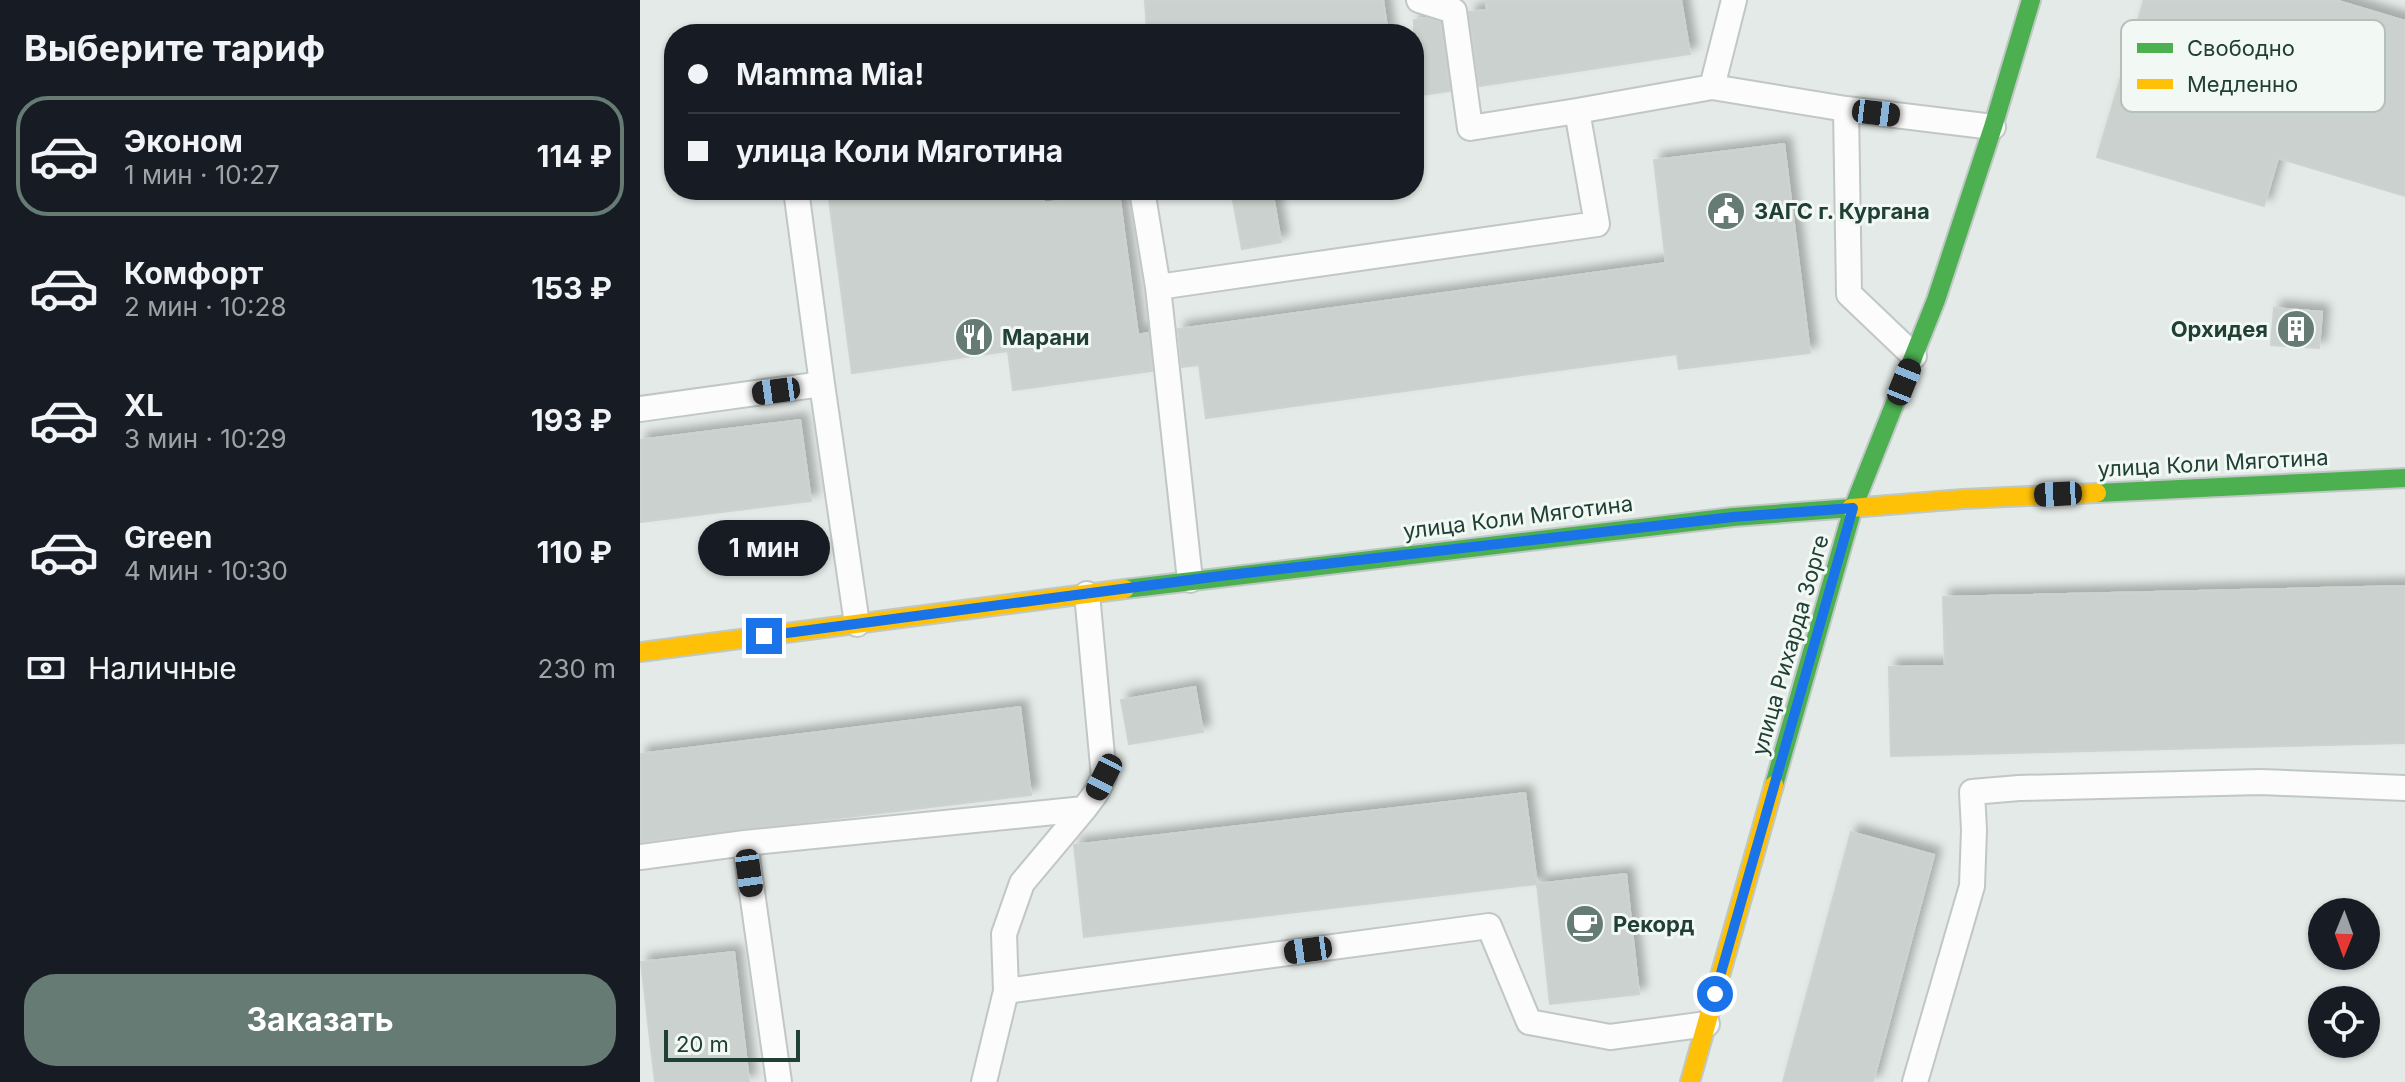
<!DOCTYPE html>
<html lang="ru">
<meta charset="utf-8">
<style>
body{margin:0;font-family:Inter,sans-serif;background:#242831;color:#f1f3f6;height:100vh;display:flex;flex-direction:column;font-size:30px;white-space:nowrap}
*{box-sizing:border-box;margin:0}
p{font-size:26px;color:#9ea1a6}
.icon{flex:none;width:44px;height:44px;fill:none;stroke:currentColor;stroke-width:2;stroke-linecap:round;stroke-linejoin:round}
.map{position:relative;flex:1;overflow:hidden}
.panel{display:flex;flex-direction:column;background:#171b24;width:640px}
.panel>*{flex:none}
.banner{position:absolute;left:24px;top:24px;width:760px;height:176px;border-radius:32px;box-shadow:0 2px 6px #0004;display:grid;align-content:center;height:176px;padding:0 24px;background:#171b24}
.needle{width:52px;rotate:181deg}
.controls{position:absolute;left:1668px;top:898px;display:grid;gap:16px}
.controls a{display:grid;place-items:center;width:72px;height:72px;border-radius:50%;background:#171b24;box-shadow:0 2px 6px #0004;font-size:40px}
.scale{position:absolute;left:24px;bottom:20px;width:136px;box-sizing:border-box;padding-left:8px;border:4px solid #203f35;border-top:0;font-size:22px;line-height:28px;white-space:nowrap;color:#203f35;-webkit-text-stroke:6px #f2f9f5;paint-order:stroke}
.end{position:absolute;width:36px;height:36px;margin:-18px;border:10px solid #1a73e8;background:#fff;box-shadow:0 0 0 4px #fff}
.from{border-radius:50%}
.bubble{position:absolute;height:56px;border-radius:28px;background:#171b24;box-shadow:0 2px 6px #0004;font-size:26px;font-weight:700;line-height:56px;text-align:center}
.car{position:absolute;width:24px;height:48px;margin:-24px -12px;border-radius:10px;box-shadow:0 0 6px 2px #0007;background:linear-gradient(#222 24%,#8ab4d8 0 40%,#222 0 76%,#8ab4d8 0 86%,#222 0)}
.banner b{display:flex;align-items:center;gap:28px;height:76px;font-size:30px}
.banner b+b{border-top:2px solid #363941}
.banner i{width:20px;height:20px;background:#f1f3f6}
ul{padding:0;list-style:none}
li{display:flex;align-items:center;gap:24px;height:120px;margin:0 16px 12px;padding:0 8px;border:4px solid transparent;border-radius:32px}
li div{flex:1}
li b{display:block;font-size:30px}
li em{font-style:normal;font-weight:700}
li.active{border-color:#657b73}
li>.icon{width:72px;height:72px;stroke-width:1.5}
h2{padding:0 24px;font-size:36px;line-height:96px}
.pay{display:flex;align-items:center;gap:20px;height:88px;padding:0 24px;font-size:30px}
.pay p{margin-inline-start:auto}
.button{display:flex;gap:16px;margin-top:auto;padding:16px 24px}
.button a{flex:1;height:92px;border-radius:32px;background:#657b73;color:#fff;font-size:32px;font-weight:700;line-height:92px;text-align:center}
main{display:flex;flex:1;min-height:0}
.map>svg:first-child{display:block}
.building{fill:#cbd1ce;stroke:#cdd3d0;stroke-width:2;filter:url(#shadow)}
.lines{fill:none;stroke-linecap:round;stroke-linejoin:round}
.lane-casing{stroke:#c1c7c4;stroke-width:28}
.fast-casing{stroke:#bfc8c4;stroke-width:22}
.slow-casing{stroke:#bfc8c4;stroke-width:22}
.lane{stroke:#fbfcfb;stroke-width:24}
.fast{stroke:#4caf50;stroke-width:18}
.slow{stroke:#ffc107;stroke-width:18}
.route{stroke:#1a73e8;stroke-width:10}
.labels{text-anchor:middle;dominant-baseline:central;stroke-width:6;stroke-linejoin:round;paint-order:stroke}
.poi-label{font-size:22px;font-weight:bold;fill:#203f35;stroke:#f2f9f5;text-anchor:start}
.street-label{font-size:22px;fill:#203f35;stroke:#f2f9f5}
.key{fill:#f2f9f5;stroke:#b3c1bb;stroke-width:2}
.key-label{font-size:22px;fill:#203f35}
</style>
<main>
<section class="panel">
<h2>Выберите тариф</h2>
<ul>
<li class="active"><svg class="icon" aria-label="car" viewBox="0 0 24 24"><path d="M5 17H2v-5l4-1 3-4h7l3 4 3 1v5h-3M9 17h6M6 11h13"/><circle cx="7" cy="17" r="2"/><circle cx="17" cy="17" r="2"/></svg><div><b>Эконом</b><p>1 мин · 10:27</p></div><em>114 ₽</em></li>
<li><svg class="icon" aria-label="car" viewBox="0 0 24 24"><path d="M5 17H2v-5l4-1 3-4h7l3 4 3 1v5h-3M9 17h6M6 11h13"/><circle cx="7" cy="17" r="2"/><circle cx="17" cy="17" r="2"/></svg><div><b>Комфорт</b><p>2 мин · 10:28</p></div><em>153 ₽</em></li>
<li><svg class="icon" aria-label="car" viewBox="0 0 24 24"><path d="M5 17H2v-5l4-1 3-4h7l3 4 3 1v5h-3M9 17h6M6 11h13"/><circle cx="7" cy="17" r="2"/><circle cx="17" cy="17" r="2"/></svg><div><b>XL</b><p>3 мин · 10:29</p></div><em>193 ₽</em></li>
<li><svg class="icon" aria-label="car" viewBox="0 0 24 24"><path d="M5 17H2v-5l4-1 3-4h7l3 4 3 1v5h-3M9 17h6M6 11h13"/><circle cx="7" cy="17" r="2"/><circle cx="17" cy="17" r="2"/></svg><div><b>Green</b><p>4 мин · 10:30</p></div><em>110 ₽</em></li>
</ul>
<div class="pay"><svg class="icon" aria-label="cash" viewBox="0 0 24 24"><path d="M3 7h18v10H3z"/><circle cx="12" cy="12" r="2"/></svg>Наличные<p>230 m</p></div>
<div class="button"><a>Заказать</a></div>
</section>
<div class="map">
<svg width="1765" height="1082" viewBox="0 0 1765 1082">
<defs>
<filter id="shadow"><feDropShadow dx="7" dy="-7" stdDeviation="4" flood-color="#0004"/></filter>
</defs>
<rect width="100%" height="100%" fill="#e4eae7"/>
<!-- building -->
<path class="building" d="M 505,0 L 743,0 L 748,34 L 507,34 Z
M 846,0 L 1041,0 L 1050,54 L 839,86 L 829,12 L 847,10 Z
M 1504,0 L 1695,0 L 1765,21 L 1765,196 L 1638,158 L 1624,206 L 1457,157 Z
M 786,18 L 800,22 L 810,91 L 774,96 L 774,20 Z
M 1144,144 L 1170,353 L 1039,369 L 1037,354 L 566,418 L 559,365 L 542,367 L 538,329 L 1026,263 L 1014,160 Z
M 255,190 L 402,190 L 404,203 L 479,193 L 498,335 L 508,333 L 512,371 L 373,390 L 368,351 L 212,373 L 189,199 Z
M 591,190 L 632,190 L 641,242 L 602,249 Z
M 1634,308 L 1682,312 L 1679,348 L 1631,345 Z
M 160,420 L 171,501 L 0,522 L 0,440 Z
M 1765,586 L 1765,743 L 1251,756 L 1249,667 L 1305,666 L 1303,597 Z
M 555,687 L 563,732 L 489,744 L 481,700 Z
M 380,707 L 391,795 L 0,842 L 0,754 Z
M 885,793 L 897,884 L 444,937 L 434,845 Z
M 1211,832 L 1294,855 L 1233,1082 L 1143,1082 Z
M 986,874 L 999,994 L 910,1004 L 897,884 Z
M 94,952 L 109,1082 L 15,1082 L 1,962 Z"/>
<g class="lines">
<defs>
<path id="lane" d="M 779,0 L 814,11
M 814,11 L 830,128 L 937,111
M 1072,87 L 1094,0
M 156,190 L 182,384
M 502,190 L 518,287 L 550,580
M 518,287 L 957,224 L 937,111 L 1072,87 L 1206,109
M 1274,356 L 1209,294 L 1206,109 L 1353,127
M 0,409 L 182,384 L 217,624
M 105,843 L 139,1082
M 0,857 L 105,843 L 444,809 L 456,793 L 464,777 L 447,594
M 366,991 L 849,926 L 889,1022 L 970,1037 L 1067,1024
M 344,1082 L 366,991 L 364,934 L 382,883 L 444,809
M 1275,1082 L 1332,886 L 1334,830 L 1332,792 L 1379,788 L 1621,782 L 1765,788"/>
<path id="fast" d="M 1457,493 L 1765,478
M 485,589 L 1093,517 L 1211,508
M 1134,785 L 1213,508 L 1296,300 L 1353,127 L 1391,0"/>
<path id="slow" d="M 1211,508 L 1323,499 L 1457,493
M 0,652 L 485,589
M 1050,1082 L 1134,785"/>
</defs>
<!-- lane casing -->
<use href="#lane" class="lane-casing"/>
<!-- fast casing -->
<use href="#fast" class="fast-casing"/>
<!-- slow casing -->
<use href="#slow" class="slow-casing"/>
<!-- lane -->
<use href="#lane" class="lane"/>
<!-- fast -->
<use href="#fast" class="fast"/>
<!-- slow -->
<use href="#slow" class="slow"/>
</g>
<g class="lines">
<!-- route -->
<path class="route" d="M 124,636 L 580,576 L 1093,517 L 1213,508 L 1075,994"/>
</g>
<!-- icons -->
<defs>
<symbol id="civic-disc" viewBox="-11 -11 22 22"><circle r="9.5" fill="#657b73" stroke="#f2f9f5"/><path d="M-.6-6.5H3V-4.5H.6V-3L4-1V1h2V6H-6V1h2V-1L-.6-3ZM-1.2 2.5V6h2.4V2.5Z" fill="#fff"/></symbol>
<symbol id="building-disc" viewBox="-11 -11 22 22"><circle r="9.5" fill="#657b73" stroke="#f2f9f5"/><path d="M-4-6H4V6H1V3H-1V6H-4ZM-2.5-4.3h1.7v1.8h-1.7ZM.8-4.3h1.7v1.8H.8ZM-2.5-1h1.7V.8h-1.7ZM.8-1h1.7V.8H.8Z" fill="#fff"/></symbol>
<symbol id="restaurant-disc" viewBox="-11 -11 22 22"><circle r="9.5" fill="#657b73" stroke="#f2f9f5"/><path d="M-5-6h1v4h1v-4h1v4h1v-4h1v5L-1.5 .5V6h-2V.5L-5-1ZM5-6V6H3V1.5H1.5Q1.5-4 5-6Z" fill="#fff"/></symbol>
<symbol id="cafe-disc" viewBox="-11 -11 22 22"><circle r="9.5" fill="#657b73" stroke="#f2f9f5"/><path d="M-5.5-4.5H6V0H3Q3 3.5 0 3.5H-2.5Q-5.5 3.5-5.5 0ZM3-3.2v2h1.7v-2ZM-6 4.5H4V6H-6Z" fill="#fff"/></symbol>
</defs>
<g fill-rule="evenodd">
<use href="#civic-disc" x="1064" y="189" width="44" height="44"/>
<use href="#building-disc" x="1634" y="307" width="44" height="44"/>
<use href="#restaurant-disc" x="312" y="315" width="44" height="44"/>
<use href="#cafe-disc" x="923" y="902" width="44" height="44"/>
</g>
<g class="labels">
<!-- poi labels -->
<g class="poi-label">
<text x="1114" y="211">ЗАГС г. Кургана</text>
<text x="1628" y="329" text-anchor="end">Орхидея</text>
<text x="362" y="337">Марани</text>
<text x="973" y="924">Рекорд</text>
</g>
<!-- street labels -->
<g class="street-label">
<text transform="translate(1573 463) rotate(-3)">улица Коли Мяготина</text>
<text transform="translate(878 517) rotate(-7)">улица Коли Мяготина</text>
<text transform="translate(1150 645) rotate(-74)">улица Рихарда Зорге</text>
</g>
</g>
<!-- legend -->
<rect x="1481" y="20" width="264" height="92" rx="12" class="key"/>
<rect x="1497" y="43" width="36" height="10" fill="#4caf50"/>
<rect x="1497" y="79" width="36" height="10" fill="#ffc107"/>
<g class="key-label">
<text x="1547" y="56">Свободно</text>
<text x="1547" y="92">Медленно</text>
</g>
</svg>
<div class="controls">
<a><svg class="needle" viewBox="-14 -14 28 28"><path d="M0-13l5 13h-10z" fill="#e53935"/><path d="M0 13l5-13h-10z" fill="#9ea1a6"/></svg></a>
<a><svg class="icon" aria-label="locate" viewBox="0 0 24 24"><circle cx="12" cy="12" r="6"/><path d="M12 2v4M12 18v4M2 12h4M18 12h4"/></svg></a>
</div>
<div class="scale">20 m</div>
<i class="end from" style="left:1075px;top:994px"></i>
<i class="end" style="left:124px;top:636px"></i>
<div class="bubble" style="left:58px;top:520px;width:132px">1 мин</div>
<i class="car" style="left:1236px;top:113px;rotate:97deg"></i>
<i class="car" style="left:1264px;top:382px;rotate:22deg"></i>
<i class="car" style="left:136px;top:391px;rotate:262deg"></i>
<i class="car" style="left:1418px;top:494px;rotate:267deg"></i>
<i class="car" style="left:464px;top:777px;rotate:207deg"></i>
<i class="car" style="left:109px;top:873px;rotate:172deg"></i>
<i class="car" style="left:668px;top:950px;rotate:262deg"></i>
<div class="banner">
<b><i class="from"></i>Mamma Mia!</b>
<b><i></i>улица Коли Мяготина</b>
</div>
</div>
</main>
